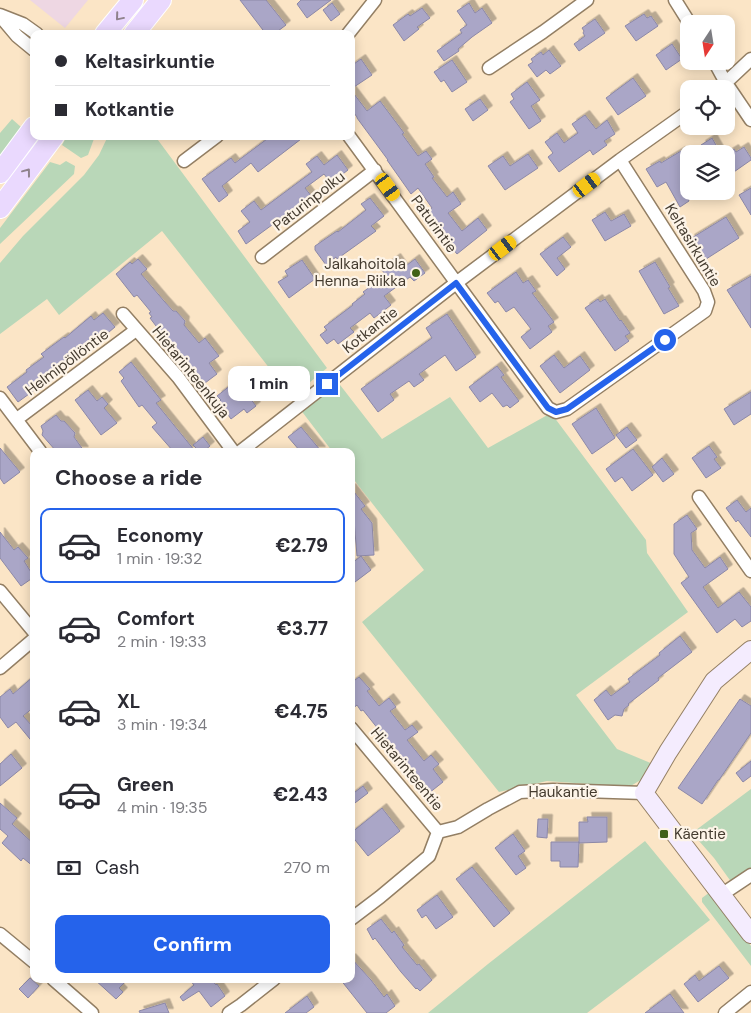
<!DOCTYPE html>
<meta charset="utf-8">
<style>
body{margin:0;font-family:"DM Sans",sans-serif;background:#f7f7f7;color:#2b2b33;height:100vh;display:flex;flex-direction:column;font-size:19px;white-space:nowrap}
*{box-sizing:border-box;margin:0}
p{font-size:16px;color:#7c7c81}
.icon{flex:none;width:28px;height:28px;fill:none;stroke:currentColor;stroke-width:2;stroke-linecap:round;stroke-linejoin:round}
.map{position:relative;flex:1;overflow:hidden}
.sheet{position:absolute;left:30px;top:448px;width:325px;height:535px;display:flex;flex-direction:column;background:#fff;border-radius:10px;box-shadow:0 2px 12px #0003}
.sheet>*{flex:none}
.banner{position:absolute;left:30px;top:30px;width:325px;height:110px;border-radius:10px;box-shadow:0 2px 12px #0003;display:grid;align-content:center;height:110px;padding:0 25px;background:#fff}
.needle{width:32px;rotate:192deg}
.controls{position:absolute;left:680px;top:15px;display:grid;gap:10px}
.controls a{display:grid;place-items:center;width:55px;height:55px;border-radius:10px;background:#fff;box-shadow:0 2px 12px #0003;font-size:25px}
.end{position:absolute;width:22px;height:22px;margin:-11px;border:6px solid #2563eb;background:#fff;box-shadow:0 0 0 2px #fff}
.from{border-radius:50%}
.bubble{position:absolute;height:35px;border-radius:10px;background:#fff;box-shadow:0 2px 12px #0003;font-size:16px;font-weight:800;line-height:35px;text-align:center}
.car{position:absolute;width:15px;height:30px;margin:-15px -8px;border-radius:6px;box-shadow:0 0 4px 1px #0007;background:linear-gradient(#f5c518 24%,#345 0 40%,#f5c518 0 76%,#345 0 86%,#f5c518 0)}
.banner b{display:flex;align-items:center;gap:18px;height:48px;font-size:19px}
.banner b+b{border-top:1px solid #e1e1e2}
.banner i{width:12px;height:12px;background:#2b2b33}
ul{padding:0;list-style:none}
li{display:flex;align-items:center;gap:15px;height:75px;margin:0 10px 8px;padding:0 15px;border:2px solid transparent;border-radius:10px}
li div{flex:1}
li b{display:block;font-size:19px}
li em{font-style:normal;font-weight:800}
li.on{border-color:#2563eb}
li>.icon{width:45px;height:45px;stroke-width:1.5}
h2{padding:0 25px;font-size:22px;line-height:60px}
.pay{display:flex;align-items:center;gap:12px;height:55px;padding:0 25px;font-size:19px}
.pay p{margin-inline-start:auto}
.button{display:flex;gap:10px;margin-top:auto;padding:10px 25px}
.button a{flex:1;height:58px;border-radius:10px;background:#2563eb;color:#fff;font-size:20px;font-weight:800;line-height:58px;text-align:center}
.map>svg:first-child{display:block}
.commercial{fill:#eed7e3}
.green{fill:#b9d7b8}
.building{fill:#aaa6c7;stroke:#8c88a7;filter:url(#shadow)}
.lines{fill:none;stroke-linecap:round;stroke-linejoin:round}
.street-casing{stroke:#937f64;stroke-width:15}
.secondary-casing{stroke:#937f64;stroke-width:20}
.primary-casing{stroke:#fff;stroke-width:22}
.street{stroke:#fff;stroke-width:12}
.secondary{stroke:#f4ecfe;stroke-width:18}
.primary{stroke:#ead9fe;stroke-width:20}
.oneway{stroke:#8f828c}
.route{stroke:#2563eb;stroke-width:6}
.poi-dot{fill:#406117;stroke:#fdf4e8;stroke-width:2}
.labels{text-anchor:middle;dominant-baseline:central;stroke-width:4.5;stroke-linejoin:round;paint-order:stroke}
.street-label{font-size:15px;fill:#443b2f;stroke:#fdf4e8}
.poi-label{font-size:15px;fill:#443b2f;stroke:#fdf4e8;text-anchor:end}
</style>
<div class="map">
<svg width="751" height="1013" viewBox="0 0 751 1013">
<defs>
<filter id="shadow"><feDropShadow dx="4.5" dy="-4.5" stdDeviation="0" flood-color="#0004"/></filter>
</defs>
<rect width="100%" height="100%" fill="#fbe5c6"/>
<!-- commercial -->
<path class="commercial" d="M 30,0 L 88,0 L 65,28 Z"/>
<!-- green -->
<path class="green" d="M 12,119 L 21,127 L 0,156 L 0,133 Z
M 67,136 L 95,136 L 88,155 L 81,158 L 62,145 Z
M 108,136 L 155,136 L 327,368 L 292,397 L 162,231 L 59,315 L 47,299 L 0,334 L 0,263 L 23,236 L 84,175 L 99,155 Z
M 66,161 L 75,166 L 74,174 L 0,244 L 0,228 L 50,162 L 60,165 Z
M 337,381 L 382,439 L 450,397 L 488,448 L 551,413 L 646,540 L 647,553 L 688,612 L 576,695 L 617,749 L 653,764 L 644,778 L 629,787 L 547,781 L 499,792 L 362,622 L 424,570 L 351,476 L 351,451 L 332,451 L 300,409 Z
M 751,789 L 751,870 L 732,883 L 714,858 L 692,833 Z
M 645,841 L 710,920 L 587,1013 L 428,1013 L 488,964 Z
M 710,892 L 713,895 L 751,946 L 751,966 L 702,902 L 702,898 Z"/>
<!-- building -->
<path class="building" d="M 240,0 L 266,0 L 286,25 L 274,34 L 266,34 Z
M 301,0 L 331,0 L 307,18 L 297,4 Z
M 332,3 L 340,14 L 331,21 L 323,10 Z
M 469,3 L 475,13 L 482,8 L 492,23 L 472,37 L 458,49 L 459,51 L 444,61 L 437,51 L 462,33 L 460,30 L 467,25 L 457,11 Z
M 422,8 L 430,18 L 417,27 L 419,29 L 404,41 L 393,25 L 408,14 L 410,16 Z
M 644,14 L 647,18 L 651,16 L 658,26 L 636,41 L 625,26 Z
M 595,19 L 605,33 L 579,51 L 574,44 L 585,36 L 583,33 L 584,31 L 582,28 Z
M 672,44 L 682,59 L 666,70 L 656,55 Z
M 549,50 L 561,66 L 550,74 L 546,70 L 537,77 L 528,65 L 533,62 L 531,59 L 541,52 L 543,55 Z
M 361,59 L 372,75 L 351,89 L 351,66 Z
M 452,60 L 467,82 L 452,92 L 444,80 L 441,82 L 434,72 Z
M 633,78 L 646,96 L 618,115 L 606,98 Z
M 527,82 L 540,100 L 531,106 L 541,121 L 529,129 L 510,102 L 514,99 L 511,94 Z
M 351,90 L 367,111 L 380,101 L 404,133 L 402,134 L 418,156 L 426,151 L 432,159 L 425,164 L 434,177 L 432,178 L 447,197 L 453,192 L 461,204 L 448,213 L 462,231 L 478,218 L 487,230 L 457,254 L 446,241 L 448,240 L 427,212 L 432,208 L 418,188 L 411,194 L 387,160 L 388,160 L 357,118 L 357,117 L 351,109 Z
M 480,99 L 488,110 L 473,121 L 465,109 Z
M 585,115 L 596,129 L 607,120 L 615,134 L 604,141 L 607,145 L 593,155 L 590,150 L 559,172 L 548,157 L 553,153 L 545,142 L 557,133 L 564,143 L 578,133 L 572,124 Z
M 271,136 L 305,136 L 258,172 L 251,163 L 222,186 L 228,195 L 219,202 L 202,179 L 231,158 L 235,163 Z
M 712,138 L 721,154 L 707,154 L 701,145 Z
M 744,147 L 751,158 L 751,160 L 731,174 L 726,167 L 726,154 L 734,149 L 736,152 Z
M 681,151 L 685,158 L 689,155 L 689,191 L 702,191 L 688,199 L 689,201 L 680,207 L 666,182 L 657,187 L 646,169 L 660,161 L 661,163 Z
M 528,154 L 538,168 L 505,190 L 488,166 L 503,156 L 510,166 Z
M 337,155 L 348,170 L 331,183 L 324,174 L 305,188 L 312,197 L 288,216 L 287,214 L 246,244 L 238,231 L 250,222 L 241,211 L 254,201 L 261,210 L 312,172 L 306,164 L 317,156 L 324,165 Z
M 751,188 L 751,215 L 739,195 Z
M 370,198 L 384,216 L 371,226 L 376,231 L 337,259 L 336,257 L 326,265 L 315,250 L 315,246 L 337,231 L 338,232 L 366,210 L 361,204 Z
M 605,212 L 611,221 L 624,214 L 631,226 L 605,241 L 592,220 Z
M 726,217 L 739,238 L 703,261 L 690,239 Z
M 563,237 L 571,247 L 557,258 L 565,269 L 557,276 L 540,254 Z
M 396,258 L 403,268 L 415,259 L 425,273 L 414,281 L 410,277 L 384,296 L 391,305 L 374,318 L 370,313 L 350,328 L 354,332 L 338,344 L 334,339 L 327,344 L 320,335 L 327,330 L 324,327 L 353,305 L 352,304 L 365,294 L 363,292 L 386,275 L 381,269 Z
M 138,259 L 147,269 L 141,274 L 164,301 L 173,311 L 176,311 L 185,321 L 184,325 L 199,343 L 205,338 L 219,356 L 209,363 L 217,374 L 201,386 L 150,318 L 152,317 L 149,313 L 151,312 L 137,295 L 134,297 L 116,274 L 130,262 L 132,264 Z
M 302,260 L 315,279 L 289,298 L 278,282 L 288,276 L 285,271 Z
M 655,262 L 670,287 L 668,288 L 679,306 L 664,314 L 639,271 Z
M 516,272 L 523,283 L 528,280 L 536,291 L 532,293 L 554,322 L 548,326 L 552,332 L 530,349 L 521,337 L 531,329 L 514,307 L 506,312 L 498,301 L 495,303 L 487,293 Z
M 751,276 L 751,328 L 727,290 Z
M 598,299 L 600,302 L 605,299 L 620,321 L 621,320 L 630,333 L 625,336 L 629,341 L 615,351 L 585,308 Z
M 103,313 L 115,327 L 91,347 L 88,344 L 43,378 L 45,380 L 39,384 L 40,386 L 18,402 L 7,387 L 27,372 L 26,370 L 44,357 L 41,354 L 64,337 L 65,338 L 91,316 L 94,320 Z
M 447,314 L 476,357 L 456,371 L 445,355 L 419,374 L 424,380 L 414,387 L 409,381 L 390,394 L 394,400 L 378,412 L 361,389 L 432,338 L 426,328 Z
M 554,355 L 564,368 L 580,356 L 590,370 L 560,393 L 540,366 Z
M 131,362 L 161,400 L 156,403 L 195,451 L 173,451 L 152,427 L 157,423 L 142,405 L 139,407 L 121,381 L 124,378 L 119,372 Z
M 497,366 L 504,375 L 501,377 L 519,401 L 510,408 L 507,405 L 503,407 L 492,393 L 480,402 L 469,387 Z
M 231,385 L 234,389 L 240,385 L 256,406 L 247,413 L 244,409 L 231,419 L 219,402 L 221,400 L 217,396 Z
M 88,390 L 97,401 L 102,397 L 108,404 L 104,408 L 117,423 L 101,435 L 75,400 Z
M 751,392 L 751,414 L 734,425 L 724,409 Z
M 596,408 L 615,438 L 592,454 L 572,424 Z
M 56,415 L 61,421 L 64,421 L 75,433 L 74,437 L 84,451 L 56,451 L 42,435 L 43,431 L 41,426 Z
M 301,427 L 321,451 L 300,451 L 288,437 Z
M 627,427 L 637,440 L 626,448 L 616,435 Z
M 203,437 L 210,446 L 204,451 L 199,451 L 193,445 Z
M 709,446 L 717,457 L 714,459 L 721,468 L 706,478 L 692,458 Z
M 0,448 L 20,472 L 4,484 L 0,478 Z
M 633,449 L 653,475 L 632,491 L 622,477 L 615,482 L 606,469 Z
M 662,458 L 674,474 L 663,482 L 652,467 Z
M 351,488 L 365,506 L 361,509 L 372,523 L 374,555 L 357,556 L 354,520 L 351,522 Z
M 737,500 L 746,512 L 751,508 L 751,537 L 738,520 L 736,522 L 726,508 Z
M 687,515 L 697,529 L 691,533 L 692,550 L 705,568 L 720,557 L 728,569 L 703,587 L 718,608 L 739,592 L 751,607 L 751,621 L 742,627 L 735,619 L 717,633 L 681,583 L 689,577 L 674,554 L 674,524 Z
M 0,532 L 14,550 L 18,547 L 28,558 L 24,561 L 34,577 L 21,586 L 0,558 Z
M 361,556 L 371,570 L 351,585 L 351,564 Z
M 680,636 L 692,652 L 658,678 L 659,680 L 628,704 L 629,705 L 624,709 L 622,716 L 615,715 L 608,720 L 594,700 L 606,690 L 611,696 L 630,682 L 628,679 L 660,655 L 659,653 Z
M 34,676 L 34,707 L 23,716 L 34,728 L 34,744 L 16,722 L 8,728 L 0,717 L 0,697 L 10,689 L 13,694 Z
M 359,677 L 370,689 L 367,691 L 379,706 L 389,698 L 396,707 L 390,711 L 405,730 L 412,725 L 418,732 L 407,740 L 424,761 L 431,755 L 439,764 L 433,769 L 443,782 L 429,793 L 363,710 L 361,711 L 357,705 L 351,710 L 351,683 Z
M 740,699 L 751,706 L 751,733 L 719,780 L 718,780 L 702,804 L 678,788 Z
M 11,754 L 22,768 L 0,786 L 0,764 Z
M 751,761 L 751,776 L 743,782 L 736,773 Z
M 363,786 L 368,793 L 351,806 L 351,795 Z
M 0,803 L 17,818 L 12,824 L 34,844 L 34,867 L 23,858 L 21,861 L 2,843 L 8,836 L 0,829 Z
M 382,808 L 400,831 L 368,856 L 351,835 L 351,833 Z
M 587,817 L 607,817 L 607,842 L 579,843 L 579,822 L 588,822 Z
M 538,819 L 548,819 L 547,838 L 537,837 Z
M 513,834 L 525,851 L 518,856 L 526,868 L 516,875 L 495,848 Z
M 551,842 L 579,842 L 578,867 L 560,867 L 560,861 L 551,861 Z
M 472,867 L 510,913 L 494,927 L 456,879 Z
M 437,895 L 453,917 L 436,929 L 426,915 L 422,918 L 417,910 Z
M 381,919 L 392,933 L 394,931 L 404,945 L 402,947 L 417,965 L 419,964 L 432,980 L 420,991 L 417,988 L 416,989 L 401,972 L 375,938 L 373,940 L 367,929 Z
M 351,958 L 371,980 L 384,997 L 387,994 L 395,1006 L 386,1013 L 367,1013 L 340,979 L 351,979 Z
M 719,966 L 729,978 L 698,1002 L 684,984 L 695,975 L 699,981 Z
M 30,978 L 39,986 L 28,998 L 19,989 Z
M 94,979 L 128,979 L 119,988 L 123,992 L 116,999 Z
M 189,979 L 211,979 L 216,985 L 217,984 L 225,996 L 211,1007 L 199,991 L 183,1001 L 180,997 L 194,985 Z
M 670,994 L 684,1013 L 645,1013 Z
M 307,996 L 314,1007 L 306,1013 L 285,1013 Z
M 165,1003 L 169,1013 L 140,1013 L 139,1011 Z"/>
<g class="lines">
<defs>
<path id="street" d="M 675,0 L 690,24
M 0,15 L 23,24 L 37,34
M 0,16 L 17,36 L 34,50
M 348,34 L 375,0
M 714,61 L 726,83 L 751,120
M 489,68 L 543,32 L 587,0
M 719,89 L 751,59
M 349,136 L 548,408 L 556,412 L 567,409 L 705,311 L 708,302 L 704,291 L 620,160
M 184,161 L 217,136
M 262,257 L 375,170
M 123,314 L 178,377 L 233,451
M 0,398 L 40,451
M 17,419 L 136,330
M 241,451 L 456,283 L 620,160 L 689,111
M 699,497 L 751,571
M 0,591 L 34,632
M 0,668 L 34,639
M 351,728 L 438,832
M 721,895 L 751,875
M 351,919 L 380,897 L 429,856 L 438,832 L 458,827 L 488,809 L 520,792 L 553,790 L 644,793
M 0,934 L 34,962
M 53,979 L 92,1013
M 229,1013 L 241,1005 L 274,979
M 725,1013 L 751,992"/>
<path id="secondary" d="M 751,650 L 714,681 L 668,752 L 644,793 L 751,934"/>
<path id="primary" d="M 105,34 L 133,0
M 134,34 L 161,0
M 0,173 L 34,127
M 0,208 L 54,136"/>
</defs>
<!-- street casing -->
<use href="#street" class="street-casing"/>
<!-- secondary casing -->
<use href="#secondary" class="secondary-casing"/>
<!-- primary casing -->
<use href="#primary" class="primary-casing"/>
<!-- street -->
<use href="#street" class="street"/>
<!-- secondary -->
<use href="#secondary" class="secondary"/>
<!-- primary -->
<use href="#primary" class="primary"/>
</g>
<!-- one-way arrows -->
<defs><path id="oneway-chevron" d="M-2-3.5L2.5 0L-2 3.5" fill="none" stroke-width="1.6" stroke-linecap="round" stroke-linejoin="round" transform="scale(1.25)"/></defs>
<g class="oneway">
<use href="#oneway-chevron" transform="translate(119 17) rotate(130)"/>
<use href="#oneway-chevron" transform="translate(27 172) rotate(-53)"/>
</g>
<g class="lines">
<!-- route -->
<path class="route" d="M 327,384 L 456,283 L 548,408 L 556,412 L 567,409 L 665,340"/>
</g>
<!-- markers -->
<g class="poi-dot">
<circle cx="416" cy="273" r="5"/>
<rect x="659" y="829" width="10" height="10" rx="2.5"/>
</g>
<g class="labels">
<!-- street labels -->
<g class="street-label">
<text transform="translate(309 201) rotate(-38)">Paturinpolku</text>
<text transform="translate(434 224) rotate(54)">Paturintie</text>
<text transform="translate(693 245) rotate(59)">Keltasirkuntie</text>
<text transform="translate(370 330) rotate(-38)">Kotkantie</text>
<text transform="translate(67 362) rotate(-37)">Helmipöllöntie</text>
<text transform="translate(191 372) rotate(51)">Hietarinteenkuja</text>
<text transform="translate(407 769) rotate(50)">Hietarinteentie</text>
<text x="563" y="792">Haukantie</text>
</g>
<!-- poi labels -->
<g class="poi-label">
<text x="406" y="264">Jalkahoitola<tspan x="406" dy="17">Henna-Riikka</tspan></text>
<text x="674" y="834" text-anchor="start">Käentie</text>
</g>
</g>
</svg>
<div class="controls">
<a><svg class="needle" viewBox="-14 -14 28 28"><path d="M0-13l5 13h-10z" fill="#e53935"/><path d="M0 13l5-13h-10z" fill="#7c7c81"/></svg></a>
<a><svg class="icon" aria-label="locate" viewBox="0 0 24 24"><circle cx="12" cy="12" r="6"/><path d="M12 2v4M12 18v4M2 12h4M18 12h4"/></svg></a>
<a><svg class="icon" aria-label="layers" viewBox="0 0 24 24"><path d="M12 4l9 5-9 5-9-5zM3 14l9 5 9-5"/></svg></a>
</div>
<i class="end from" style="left:665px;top:340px"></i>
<i class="end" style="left:327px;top:384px"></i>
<div class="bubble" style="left:228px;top:366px;width:82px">1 min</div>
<i class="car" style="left:587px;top:185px;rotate:53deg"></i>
<i class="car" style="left:388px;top:187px;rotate:144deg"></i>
<i class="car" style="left:503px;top:248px;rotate:53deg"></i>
<div class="banner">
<b><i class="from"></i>Keltasirkuntie</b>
<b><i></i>Kotkantie</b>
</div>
<section class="sheet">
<h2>Choose a ride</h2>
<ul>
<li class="on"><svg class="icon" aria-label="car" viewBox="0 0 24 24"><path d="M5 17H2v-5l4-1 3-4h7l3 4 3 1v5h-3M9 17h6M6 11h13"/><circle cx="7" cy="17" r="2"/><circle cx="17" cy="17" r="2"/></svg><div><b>Economy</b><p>1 min · 19:32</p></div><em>€2.79</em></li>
<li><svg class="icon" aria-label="car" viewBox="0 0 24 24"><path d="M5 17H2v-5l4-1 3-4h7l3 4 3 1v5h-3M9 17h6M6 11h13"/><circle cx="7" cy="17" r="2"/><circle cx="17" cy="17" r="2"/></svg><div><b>Comfort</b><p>2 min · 19:33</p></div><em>€3.77</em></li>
<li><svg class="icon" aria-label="car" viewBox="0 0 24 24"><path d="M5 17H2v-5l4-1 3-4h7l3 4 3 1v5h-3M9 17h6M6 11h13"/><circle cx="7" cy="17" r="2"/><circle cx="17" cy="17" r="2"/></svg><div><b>XL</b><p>3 min · 19:34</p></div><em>€4.75</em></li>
<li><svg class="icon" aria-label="car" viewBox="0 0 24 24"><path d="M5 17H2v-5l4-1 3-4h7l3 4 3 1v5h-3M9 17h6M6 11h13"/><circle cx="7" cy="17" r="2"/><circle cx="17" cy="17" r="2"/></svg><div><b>Green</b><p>4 min · 19:35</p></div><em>€2.43</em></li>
</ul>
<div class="pay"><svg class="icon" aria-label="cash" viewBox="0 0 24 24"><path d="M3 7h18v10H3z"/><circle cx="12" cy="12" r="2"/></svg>Cash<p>270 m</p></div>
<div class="button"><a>Confirm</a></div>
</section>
</div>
